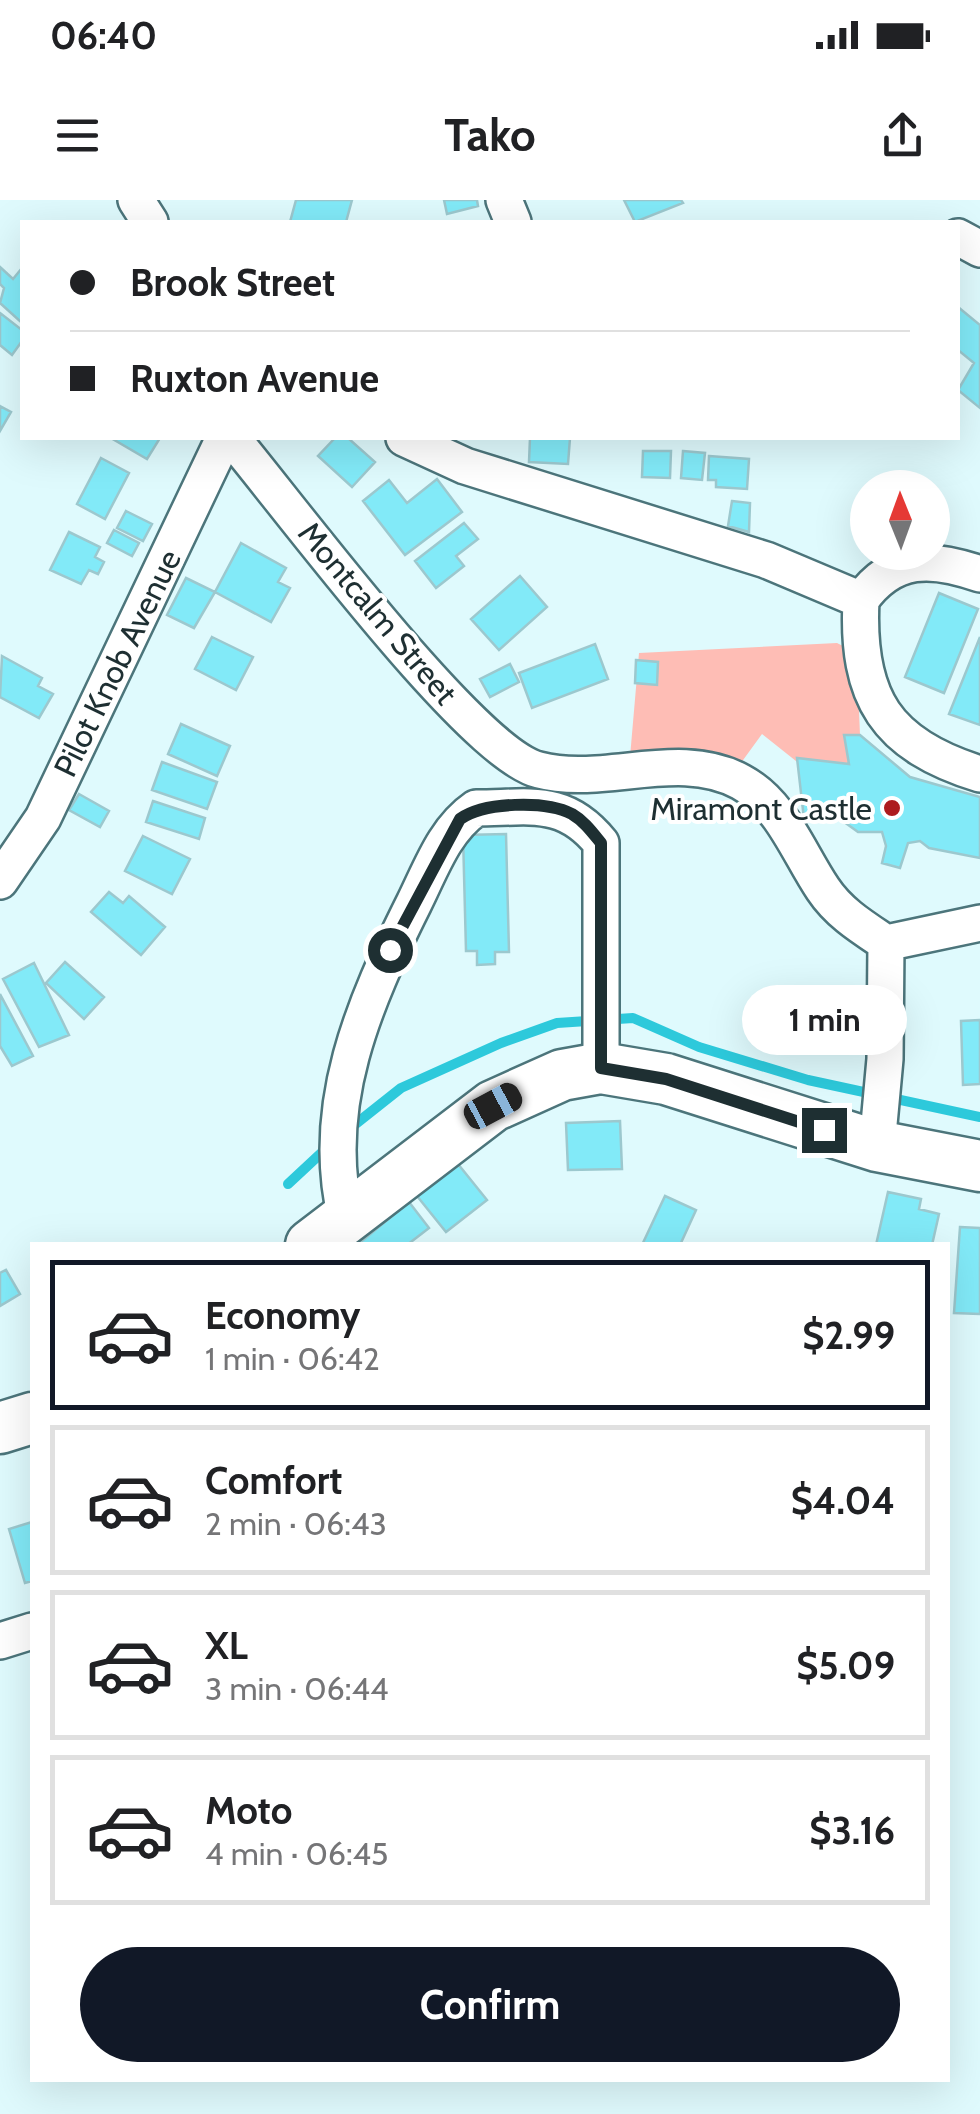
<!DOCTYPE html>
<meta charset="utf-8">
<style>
body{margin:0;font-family:Cabin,sans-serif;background:#f6f6f6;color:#202124;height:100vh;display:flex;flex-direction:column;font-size:38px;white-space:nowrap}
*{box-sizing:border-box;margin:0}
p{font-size:32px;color:#757577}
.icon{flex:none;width:55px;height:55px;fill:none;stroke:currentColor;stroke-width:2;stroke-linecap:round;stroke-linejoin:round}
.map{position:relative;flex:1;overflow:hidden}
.details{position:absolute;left:30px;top:1042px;width:920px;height:840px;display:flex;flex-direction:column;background:#fff;border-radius:0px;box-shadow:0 10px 40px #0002}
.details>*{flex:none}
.hud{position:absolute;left:20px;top:20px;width:940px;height:220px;border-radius:0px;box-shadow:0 10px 40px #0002;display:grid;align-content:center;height:220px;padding:0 50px;background:#fff}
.needle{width:65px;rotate:359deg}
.controls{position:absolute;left:850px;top:270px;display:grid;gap:20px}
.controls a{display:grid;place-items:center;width:100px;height:100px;border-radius:50%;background:#fff;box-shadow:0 10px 40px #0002;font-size:50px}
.end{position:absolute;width:45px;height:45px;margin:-22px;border:12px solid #1e2f32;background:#fff;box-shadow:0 0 0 5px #fff}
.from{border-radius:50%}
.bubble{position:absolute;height:70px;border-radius:35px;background:#fff;box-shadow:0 10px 40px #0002;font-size:32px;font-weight:800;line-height:70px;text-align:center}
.car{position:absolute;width:30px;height:60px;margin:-30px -15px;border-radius:12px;box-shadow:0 0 8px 2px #0007;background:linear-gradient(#222 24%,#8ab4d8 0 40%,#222 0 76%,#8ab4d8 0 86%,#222 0)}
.hud b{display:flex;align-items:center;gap:35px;height:95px;font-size:38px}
.hud b+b{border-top:2px solid #e0e0e0}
.hud i{width:25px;height:25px;background:#202124}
ul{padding:18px 0 0;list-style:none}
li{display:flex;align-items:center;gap:30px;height:150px;margin:0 20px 15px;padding:0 30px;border:5px solid #e0e0e0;border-radius:0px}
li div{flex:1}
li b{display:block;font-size:38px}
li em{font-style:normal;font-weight:800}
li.selected{border-color:#111827}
li>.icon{width:90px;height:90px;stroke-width:1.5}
.primary-button{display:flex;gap:20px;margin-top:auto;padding:20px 50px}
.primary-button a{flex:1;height:115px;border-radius:60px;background:#111827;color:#fff;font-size:40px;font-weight:800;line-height:115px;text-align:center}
.status{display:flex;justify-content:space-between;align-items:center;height:70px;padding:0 50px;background:#fff;direction:ltr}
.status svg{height:28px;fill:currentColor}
header{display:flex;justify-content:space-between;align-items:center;height:130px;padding:0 50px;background:#fff;font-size:45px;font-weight:800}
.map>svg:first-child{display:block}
.green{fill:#febdb5}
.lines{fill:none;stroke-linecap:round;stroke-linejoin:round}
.stream{stroke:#2dc9db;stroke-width:10}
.building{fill:#82eaf8;stroke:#9cc8ce;stroke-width:2.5}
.street-casing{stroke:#4c757b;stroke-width:40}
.secondary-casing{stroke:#4c757b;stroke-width:55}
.street{stroke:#fff;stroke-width:35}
.secondary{stroke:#fff;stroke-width:50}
.route{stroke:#1e2f32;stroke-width:12}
.poi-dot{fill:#ad1b1e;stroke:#fff;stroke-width:4}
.labels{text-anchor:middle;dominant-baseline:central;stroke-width:8;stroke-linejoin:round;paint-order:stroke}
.street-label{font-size:32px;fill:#1e2f32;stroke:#fff}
.poi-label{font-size:32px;fill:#1e2f32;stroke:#fff;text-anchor:end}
</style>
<div class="status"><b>06:40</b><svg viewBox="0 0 49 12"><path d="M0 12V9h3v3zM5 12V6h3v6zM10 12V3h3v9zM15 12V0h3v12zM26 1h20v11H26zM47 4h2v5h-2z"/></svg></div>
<header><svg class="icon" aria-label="menu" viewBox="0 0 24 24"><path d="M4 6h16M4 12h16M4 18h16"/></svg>Tako<svg class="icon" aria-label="share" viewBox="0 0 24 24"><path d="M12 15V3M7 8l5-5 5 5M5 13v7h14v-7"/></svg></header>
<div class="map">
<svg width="980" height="1914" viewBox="0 0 980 1914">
<rect width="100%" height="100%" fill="#dffafd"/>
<!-- green -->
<path class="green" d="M 837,443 L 847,448 C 858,475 859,506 860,535 L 844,536 L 849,564 L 801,565 L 762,534 L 738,567 L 630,557 L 639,453 Z"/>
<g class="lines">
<!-- stream -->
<path class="stream" d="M 348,930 L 401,888 L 501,843 L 557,823 L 633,818 L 699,847 L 808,880 L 980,917
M 288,984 L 331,944"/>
</g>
<!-- building -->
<path class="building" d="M 296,0 L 352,0 L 346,22 L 290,22 Z
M 444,0 L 477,0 L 478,6 L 447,14 Z
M 624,0 L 681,0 L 683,3 L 635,22 Z
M 0,67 L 13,79 L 22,68 L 22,123 L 0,103 L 4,88 L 0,84 Z
M 958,107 L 980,125 L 980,208 L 958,190 L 974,163 L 958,150 Z
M 0,113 L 22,130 L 22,141 L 12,155 L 0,145 Z
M 0,206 L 11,212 L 0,231 Z
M 111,238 L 160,238 L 147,259 Z
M 335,238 L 348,238 L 375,262 L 352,287 L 318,256 Z
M 530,238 L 570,238 L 568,264 L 529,262 Z
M 643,251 L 671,251 L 670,278 L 642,277 Z
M 683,251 L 705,253 L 702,280 L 681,278 Z
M 709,256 L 749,259 L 747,289 L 716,287 L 716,280 L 708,280 Z
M 101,258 L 129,273 L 105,319 L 77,304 Z
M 437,279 L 462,312 L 405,355 L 363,301 L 389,280 L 407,303 Z
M 732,301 L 750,303 L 749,332 L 728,326 Z
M 126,311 L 152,324 L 143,341 L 117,328 Z
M 464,323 L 478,339 L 456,356 L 464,366 L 436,388 L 415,361 Z
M 114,330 L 139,343 L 132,356 L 107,343 Z
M 69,332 L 100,347 L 95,357 L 104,362 L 98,374 L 89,370 L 81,384 L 50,370 Z
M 241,343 L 286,368 L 278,382 L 290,388 L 271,422 L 215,392 Z
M 520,376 L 547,407 L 499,450 L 471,419 Z
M 186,378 L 215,392 L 194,428 L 167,415 Z
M 939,393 L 978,409 L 944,493 L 905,477 Z
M 212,437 L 253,457 L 236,490 L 195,469 Z
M 980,437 L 980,525 L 949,514 Z
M 595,444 L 608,479 L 532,508 L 519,473 Z
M 2,456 L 42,478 L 38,486 L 53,494 L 39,518 L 0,497 Z
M 636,460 L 658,462 L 657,485 L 635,483 Z
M 510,464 L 519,482 L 490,497 L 480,479 Z
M 181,524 L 230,546 L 217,576 L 168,554 Z
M 844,535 L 860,535 L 910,577 L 980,597 L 980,658 L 929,648 L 920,641 L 908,643 L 900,668 L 882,663 L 886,646 L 882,632 L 858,632 L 840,619 L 804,619 L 797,558 L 849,564 Z
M 162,562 L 217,582 L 207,609 L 152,590 Z
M 79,594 L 109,611 L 100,627 L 69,610 Z
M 153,601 L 205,618 L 199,639 L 146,622 Z
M 506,634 L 509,752 L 495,752 L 495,764 L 477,765 L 477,751 L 466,751 L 463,635 Z
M 143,636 L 190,659 L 172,694 L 125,671 Z
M 109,692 L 123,703 L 129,696 L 165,727 L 141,755 L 91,712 Z
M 65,762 L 104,797 L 84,819 L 46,783 Z
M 34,763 L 69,835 L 39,847 L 3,779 Z
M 0,794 L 33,856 L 12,866 L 0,846 Z
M 980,820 L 980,884 L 963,885 L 961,821 Z
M 620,921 L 622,969 L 568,970 L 566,923 Z
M 458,964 L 487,1000 L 446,1032 L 417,996 Z
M 888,992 L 921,999 L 919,1009 L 939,1014 L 932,1045 L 876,1045 Z
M 665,996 L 696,1010 L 680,1045 L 642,1045 Z
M 409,1002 L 429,1028 L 407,1045 L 357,1045 Z
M 960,1027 L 980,1028 L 980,1114 L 954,1113 Z
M 6,1070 L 20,1094 L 0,1106 L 0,1073 Z
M 32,1322 L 32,1381 L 25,1383 L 9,1329 Z"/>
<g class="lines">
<defs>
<path id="street" d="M 136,0 L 150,22
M 504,0 L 513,22
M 958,37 L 980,49
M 232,238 C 286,302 472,554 539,570 C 604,587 679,548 741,582 C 782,604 798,652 823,689 C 839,713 862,727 886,743
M 404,238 L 465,266 L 766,360 L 861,400
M 980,374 C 932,357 893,355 861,400 C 856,498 886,545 980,574
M 0,681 L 43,618 L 224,238
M 877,946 L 885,859 L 886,743 L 980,723
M 346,1018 C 319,906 364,803 414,703 C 431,669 444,630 476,608 C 529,608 564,597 601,643 L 601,868
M 0,1441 L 32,1431"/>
<path id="secondary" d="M 311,1045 L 493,906 L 562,875 L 601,868 L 666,879 L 877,946 L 980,966
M 0,1228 L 32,1218"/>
</defs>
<!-- street casing -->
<use href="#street" class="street-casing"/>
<!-- secondary casing -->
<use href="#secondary" class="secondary-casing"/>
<!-- street -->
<use href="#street" class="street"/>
<!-- secondary -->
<use href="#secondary" class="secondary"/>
</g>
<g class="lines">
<!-- route -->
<path class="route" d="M 390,750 L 460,619 C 484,602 545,600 572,614 C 584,621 592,632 601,643 L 601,868 L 666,879 L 824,930"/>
</g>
<!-- markers -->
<circle class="poi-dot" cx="892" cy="608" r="10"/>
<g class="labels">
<!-- street labels -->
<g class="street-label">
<text transform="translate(378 413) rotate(50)">Montcalm Street</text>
<text transform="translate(117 463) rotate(-64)">Pilot Knob Avenue</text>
</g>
<!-- poi labels -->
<g class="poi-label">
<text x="872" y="608">Miramont Castle</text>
</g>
</g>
</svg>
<div class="controls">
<a><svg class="needle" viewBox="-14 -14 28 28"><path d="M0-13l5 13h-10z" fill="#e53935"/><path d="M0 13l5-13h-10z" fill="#757577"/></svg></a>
</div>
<i class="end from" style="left:390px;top:750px"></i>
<i class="end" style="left:824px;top:930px"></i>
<div class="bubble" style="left:742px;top:785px;width:165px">1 min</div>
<i class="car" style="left:493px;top:906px;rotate:62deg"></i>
<div class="hud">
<b><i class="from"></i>Brook Street</b>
<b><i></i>Ruxton Avenue</b>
</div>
<section class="details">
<ul>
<li class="selected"><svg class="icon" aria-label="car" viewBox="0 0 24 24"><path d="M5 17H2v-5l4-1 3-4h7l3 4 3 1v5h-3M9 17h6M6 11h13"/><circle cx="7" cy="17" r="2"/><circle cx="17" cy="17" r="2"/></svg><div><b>Economy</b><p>1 min · 06:42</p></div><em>$2.99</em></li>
<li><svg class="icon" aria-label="car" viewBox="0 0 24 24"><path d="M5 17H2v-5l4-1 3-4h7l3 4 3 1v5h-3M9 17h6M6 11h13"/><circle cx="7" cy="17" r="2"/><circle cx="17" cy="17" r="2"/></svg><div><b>Comfort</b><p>2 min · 06:43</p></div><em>$4.04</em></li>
<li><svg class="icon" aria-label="car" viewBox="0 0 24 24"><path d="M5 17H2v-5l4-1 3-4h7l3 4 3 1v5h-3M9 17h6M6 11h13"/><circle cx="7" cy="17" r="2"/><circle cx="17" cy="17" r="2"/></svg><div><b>XL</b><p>3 min · 06:44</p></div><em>$5.09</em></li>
<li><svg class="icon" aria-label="car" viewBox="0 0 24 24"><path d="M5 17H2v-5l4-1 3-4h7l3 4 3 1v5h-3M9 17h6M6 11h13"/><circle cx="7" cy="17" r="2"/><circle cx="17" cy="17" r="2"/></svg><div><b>Moto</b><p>4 min · 06:45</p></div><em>$3.16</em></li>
</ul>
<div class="primary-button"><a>Confirm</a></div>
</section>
</div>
